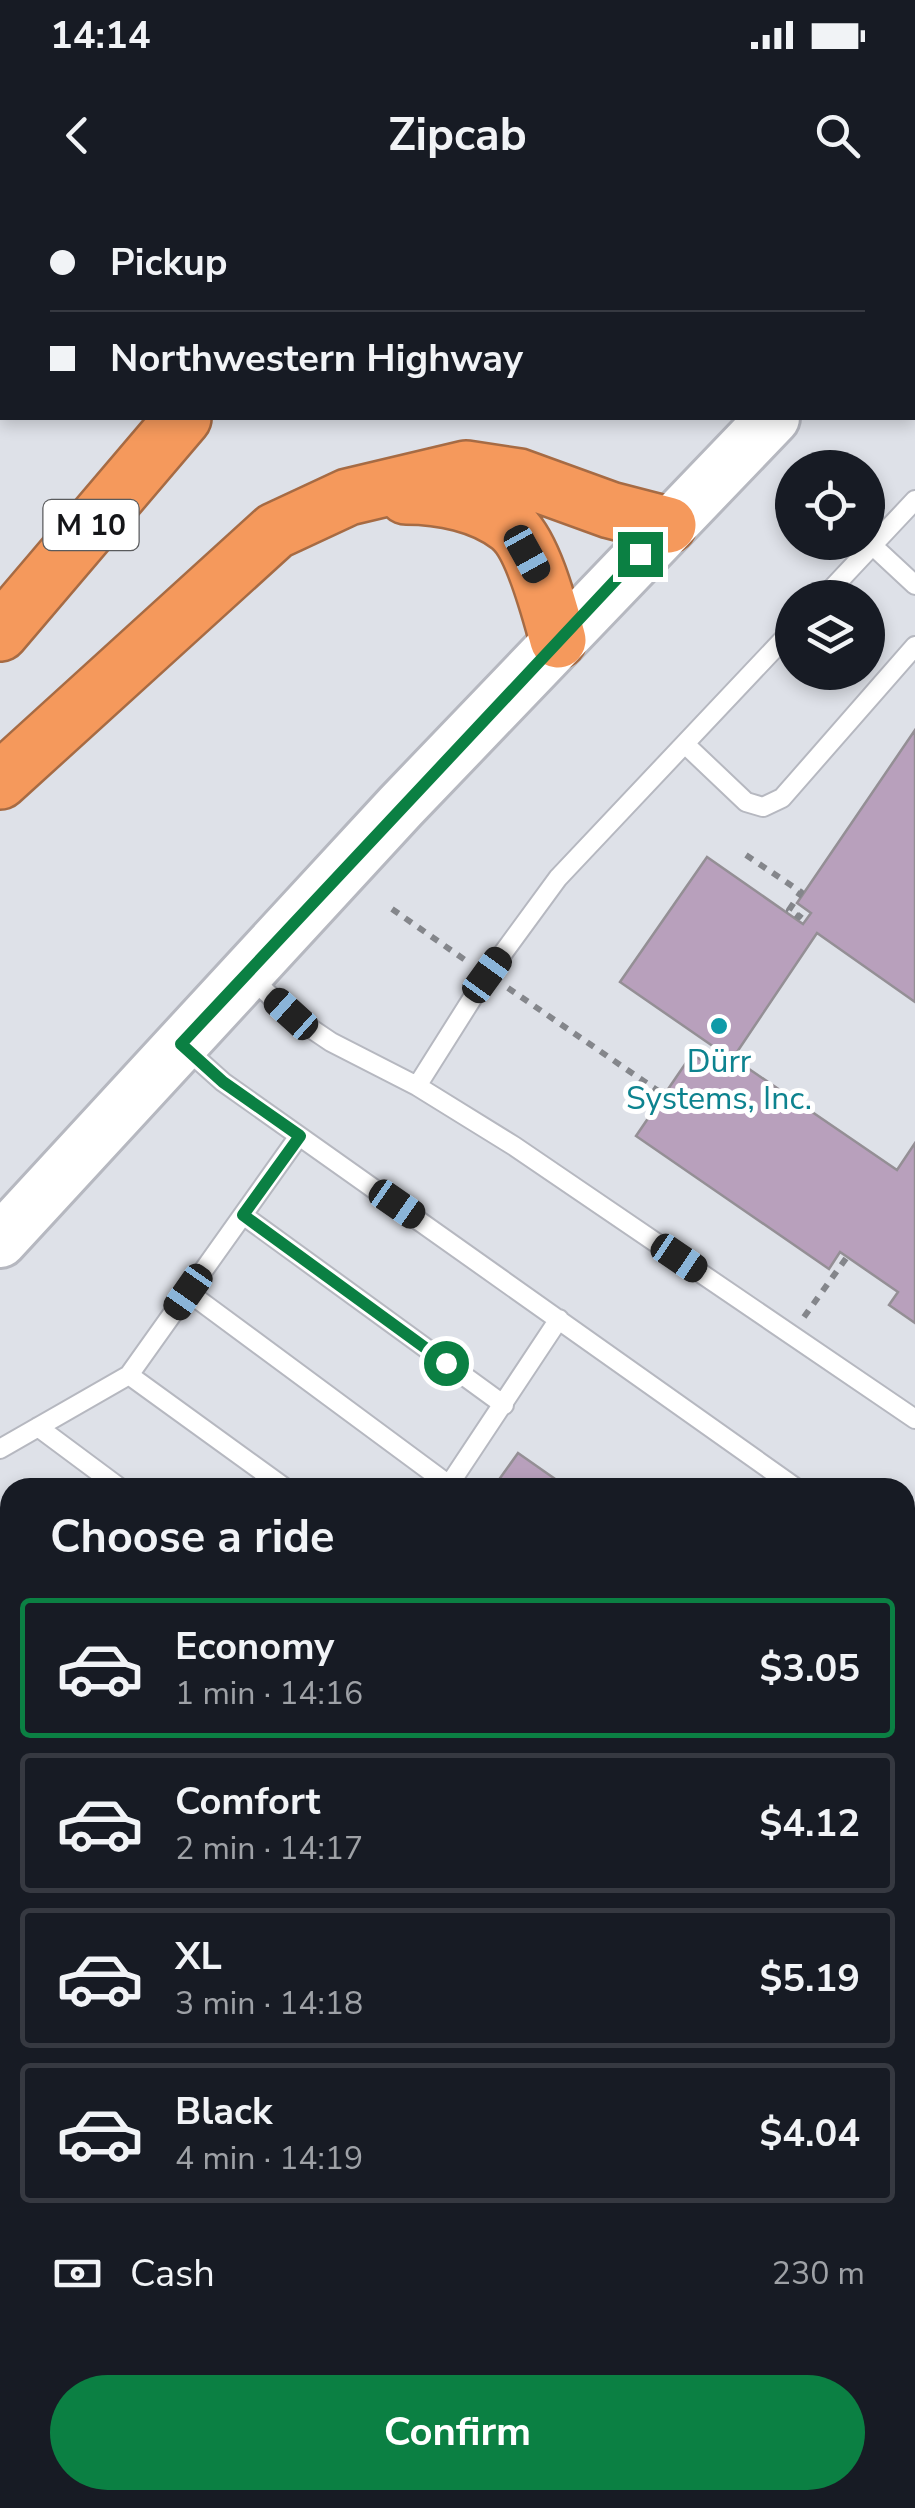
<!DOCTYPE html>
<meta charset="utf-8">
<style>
body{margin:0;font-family:"Nunito Sans",sans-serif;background:#242831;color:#f1f3f6;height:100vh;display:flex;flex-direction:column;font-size:38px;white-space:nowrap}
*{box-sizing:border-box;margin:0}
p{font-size:32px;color:#9ea1a6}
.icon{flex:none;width:55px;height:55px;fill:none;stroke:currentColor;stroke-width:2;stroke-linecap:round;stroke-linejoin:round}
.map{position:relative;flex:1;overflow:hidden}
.sheet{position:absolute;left:0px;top:1278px;width:915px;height:1032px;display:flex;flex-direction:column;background:#171b24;border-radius:30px 30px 0 0;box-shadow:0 5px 15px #0003}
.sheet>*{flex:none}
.banner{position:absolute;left:0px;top:0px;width:915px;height:220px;box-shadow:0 5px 15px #0003;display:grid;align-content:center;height:220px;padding:0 50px;background:#171b24}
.controls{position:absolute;left:775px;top:250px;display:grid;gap:20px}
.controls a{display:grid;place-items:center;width:110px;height:110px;border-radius:50%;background:#171b24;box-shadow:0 5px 15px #0003;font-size:50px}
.end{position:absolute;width:45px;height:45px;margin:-22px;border:12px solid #0b8043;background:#fff;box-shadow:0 0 0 5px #fff}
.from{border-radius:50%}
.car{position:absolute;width:30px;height:60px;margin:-30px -15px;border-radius:12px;box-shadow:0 0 8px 2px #0007;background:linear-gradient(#222 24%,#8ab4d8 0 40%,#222 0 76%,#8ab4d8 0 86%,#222 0)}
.banner b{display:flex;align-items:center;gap:35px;height:95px;font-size:38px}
.banner b+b{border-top:2px solid #363941}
.banner i{width:25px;height:25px;background:#f1f3f6}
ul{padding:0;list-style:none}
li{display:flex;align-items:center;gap:30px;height:140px;margin:0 20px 15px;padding:0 30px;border:5px solid #363941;border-radius:10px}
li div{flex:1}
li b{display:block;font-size:38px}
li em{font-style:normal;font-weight:700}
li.active{border-color:#0b8043}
li>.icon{width:90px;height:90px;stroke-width:1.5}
h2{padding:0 50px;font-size:45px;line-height:120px}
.pay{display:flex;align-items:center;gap:25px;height:110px;padding:0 50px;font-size:38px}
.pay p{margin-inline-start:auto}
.button{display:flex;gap:20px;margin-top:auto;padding:20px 50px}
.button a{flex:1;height:115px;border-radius:60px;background:#0b8043;color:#fff;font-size:40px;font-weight:700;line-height:115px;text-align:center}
.status{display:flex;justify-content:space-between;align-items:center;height:70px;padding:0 50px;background:#171b24;direction:ltr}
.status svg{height:28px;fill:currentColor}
header{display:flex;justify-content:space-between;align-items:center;height:130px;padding:0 50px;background:#171b24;font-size:45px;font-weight:700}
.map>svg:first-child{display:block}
.building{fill:#b8a0bc;stroke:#948f95;stroke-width:2.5}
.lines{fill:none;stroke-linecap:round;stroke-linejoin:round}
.lane-casing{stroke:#b6b8c0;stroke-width:22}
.secondary-casing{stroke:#b6b8c0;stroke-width:58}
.highway-casing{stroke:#a66b44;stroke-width:60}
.path{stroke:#84868b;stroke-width:6;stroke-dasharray:8 8;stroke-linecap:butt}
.lane{stroke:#fff;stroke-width:18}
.secondary{stroke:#fff;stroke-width:52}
.highway{stroke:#f5995c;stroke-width:55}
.route{stroke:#0b8043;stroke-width:12}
.culture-dot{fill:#0f9aa8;stroke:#fff;stroke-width:4}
.labels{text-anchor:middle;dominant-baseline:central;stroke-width:10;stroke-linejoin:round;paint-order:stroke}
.shield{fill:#fff;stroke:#5a5b5d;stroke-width:2.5}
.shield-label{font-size:30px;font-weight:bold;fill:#141518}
.culture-label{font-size:32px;fill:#0d838f;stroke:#fff}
</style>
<div class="status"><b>14:14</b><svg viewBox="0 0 49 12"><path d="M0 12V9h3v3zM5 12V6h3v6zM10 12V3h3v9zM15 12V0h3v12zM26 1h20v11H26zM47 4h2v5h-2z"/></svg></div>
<header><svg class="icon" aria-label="back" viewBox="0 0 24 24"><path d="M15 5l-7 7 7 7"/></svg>Zipcab<svg class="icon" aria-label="search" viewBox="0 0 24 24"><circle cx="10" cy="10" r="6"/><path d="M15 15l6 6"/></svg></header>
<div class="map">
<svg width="915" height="2308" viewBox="0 0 915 2308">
<rect width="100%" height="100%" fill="#dee1e8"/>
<!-- building -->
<path class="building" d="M 915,530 L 915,802 L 817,733 L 733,858 L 897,970 L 915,943 L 915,1123 L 889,1105 L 898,1092 L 840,1052 L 829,1069 L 636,936 L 692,854 L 707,864 L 717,849 L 620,782 L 707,657 L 803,724 L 811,713 L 797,703 Z
M 518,1253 L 568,1288 L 493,1288 Z
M 905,1527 L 915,1534 L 915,1737 L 905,1730 Z"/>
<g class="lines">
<defs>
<path id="lane" d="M 912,183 L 915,185
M 872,345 L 915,385
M 823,398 L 915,300
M 686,545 L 746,602 L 763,607 L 782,598 L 915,446
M 249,776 L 291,815 L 331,842 L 417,886 L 514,946 L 915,1219
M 185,848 L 223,882 L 796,1288
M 417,886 L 487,775 L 558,678 L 792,430
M 243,1015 L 504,1205
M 188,1092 L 449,1285
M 129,1175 L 285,1288
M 38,1227 L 120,1288
M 0,1249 L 129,1175 L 299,936
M 447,1288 L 559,1119
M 0,1325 L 10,1332
M 905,1365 L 915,1372
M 0,1449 L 10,1456
M 0,1576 L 10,1583
M 0,1702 L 10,1710
M 905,1812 L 915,1806
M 905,1844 L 915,1851
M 905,1991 L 915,1998
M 0,2006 L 10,2013
M 905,2112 L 915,2119
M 0,2123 L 10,2130
M 0,2227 L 10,2234
M 905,2233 L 915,2240
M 832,2300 L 844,2308
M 54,2308 L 60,2300"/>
<path id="secondary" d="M 912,70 L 915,68
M 0,1041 L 401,606 L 773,218
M 0,1856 L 10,1863
M 631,2300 L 643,2308"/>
<path id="highway" d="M 385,2 L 388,0
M 406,296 C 441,296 482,304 510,326 C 533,344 550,411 558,440
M 0,433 L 183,218
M 0,581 L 275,331 L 348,297 L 466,269 L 519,277 L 610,310 L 668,325"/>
</defs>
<!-- lane casing -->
<use href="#lane" class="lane-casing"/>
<!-- secondary casing -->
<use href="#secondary" class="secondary-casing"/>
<!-- highway casing -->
<use href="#highway" class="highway-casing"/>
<!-- path -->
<path class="path" d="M 746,655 L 801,692 L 789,710 L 799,717 L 805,709
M 392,709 L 468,762
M 508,788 L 664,895
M 804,1117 L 847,1057"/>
<!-- lane -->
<use href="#lane" class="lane"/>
<!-- secondary -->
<use href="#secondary" class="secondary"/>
<!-- highway -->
<use href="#highway" class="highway"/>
</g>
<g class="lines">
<!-- route -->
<path class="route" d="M 446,1163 L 243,1015 L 300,936 L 223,882 L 181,844 L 640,354"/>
</g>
<!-- markers -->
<circle class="culture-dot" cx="719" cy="826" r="10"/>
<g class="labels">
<!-- shield labels -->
<rect class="shield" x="43.5" y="300" width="95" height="50" rx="8"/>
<g class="shield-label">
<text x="91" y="325">M 10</text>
</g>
<!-- culture labels -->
<g class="culture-label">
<text x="719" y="861">Dürr<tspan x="719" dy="37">Systems, Inc.</tspan></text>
</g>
</g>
</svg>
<div class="controls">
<a><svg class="icon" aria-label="locate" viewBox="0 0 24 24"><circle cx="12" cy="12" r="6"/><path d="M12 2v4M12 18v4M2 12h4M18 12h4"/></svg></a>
<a><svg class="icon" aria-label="layers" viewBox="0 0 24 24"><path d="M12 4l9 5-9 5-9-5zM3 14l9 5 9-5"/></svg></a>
</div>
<i class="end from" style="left:446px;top:1163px"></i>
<i class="end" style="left:640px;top:354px"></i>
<i class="car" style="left:527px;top:354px;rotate:151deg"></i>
<i class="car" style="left:487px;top:775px;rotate:36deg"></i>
<i class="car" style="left:291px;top:814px;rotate:312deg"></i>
<i class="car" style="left:397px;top:1004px;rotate:125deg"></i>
<i class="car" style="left:679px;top:1058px;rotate:124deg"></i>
<i class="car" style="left:188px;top:1092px;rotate:215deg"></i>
<div class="banner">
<b><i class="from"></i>Pickup</b>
<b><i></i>Northwestern Highway</b>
</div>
<section class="sheet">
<h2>Choose a ride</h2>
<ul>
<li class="active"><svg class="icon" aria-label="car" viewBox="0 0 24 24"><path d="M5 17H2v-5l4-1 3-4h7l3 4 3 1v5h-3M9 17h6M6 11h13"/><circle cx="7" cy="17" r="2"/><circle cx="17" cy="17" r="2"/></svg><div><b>Economy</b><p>1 min · 14:16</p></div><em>$3.05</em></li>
<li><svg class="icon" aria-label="car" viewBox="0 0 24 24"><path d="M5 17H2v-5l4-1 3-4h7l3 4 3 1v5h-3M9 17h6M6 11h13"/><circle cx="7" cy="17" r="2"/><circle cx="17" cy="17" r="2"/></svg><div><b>Comfort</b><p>2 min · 14:17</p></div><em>$4.12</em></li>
<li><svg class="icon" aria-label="car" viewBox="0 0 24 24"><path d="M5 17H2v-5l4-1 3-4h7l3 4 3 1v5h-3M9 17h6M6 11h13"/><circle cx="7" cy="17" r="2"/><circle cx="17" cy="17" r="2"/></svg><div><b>XL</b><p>3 min · 14:18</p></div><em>$5.19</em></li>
<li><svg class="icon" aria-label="car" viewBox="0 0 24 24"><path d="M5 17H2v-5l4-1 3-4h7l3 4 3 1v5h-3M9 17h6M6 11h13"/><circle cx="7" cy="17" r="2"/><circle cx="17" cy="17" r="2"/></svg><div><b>Black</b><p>4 min · 14:19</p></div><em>$4.04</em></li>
</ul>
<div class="pay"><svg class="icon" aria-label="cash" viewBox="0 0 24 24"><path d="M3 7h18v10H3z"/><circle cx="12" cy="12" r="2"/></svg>Cash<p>230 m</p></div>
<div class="button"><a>Confirm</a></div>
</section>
</div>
